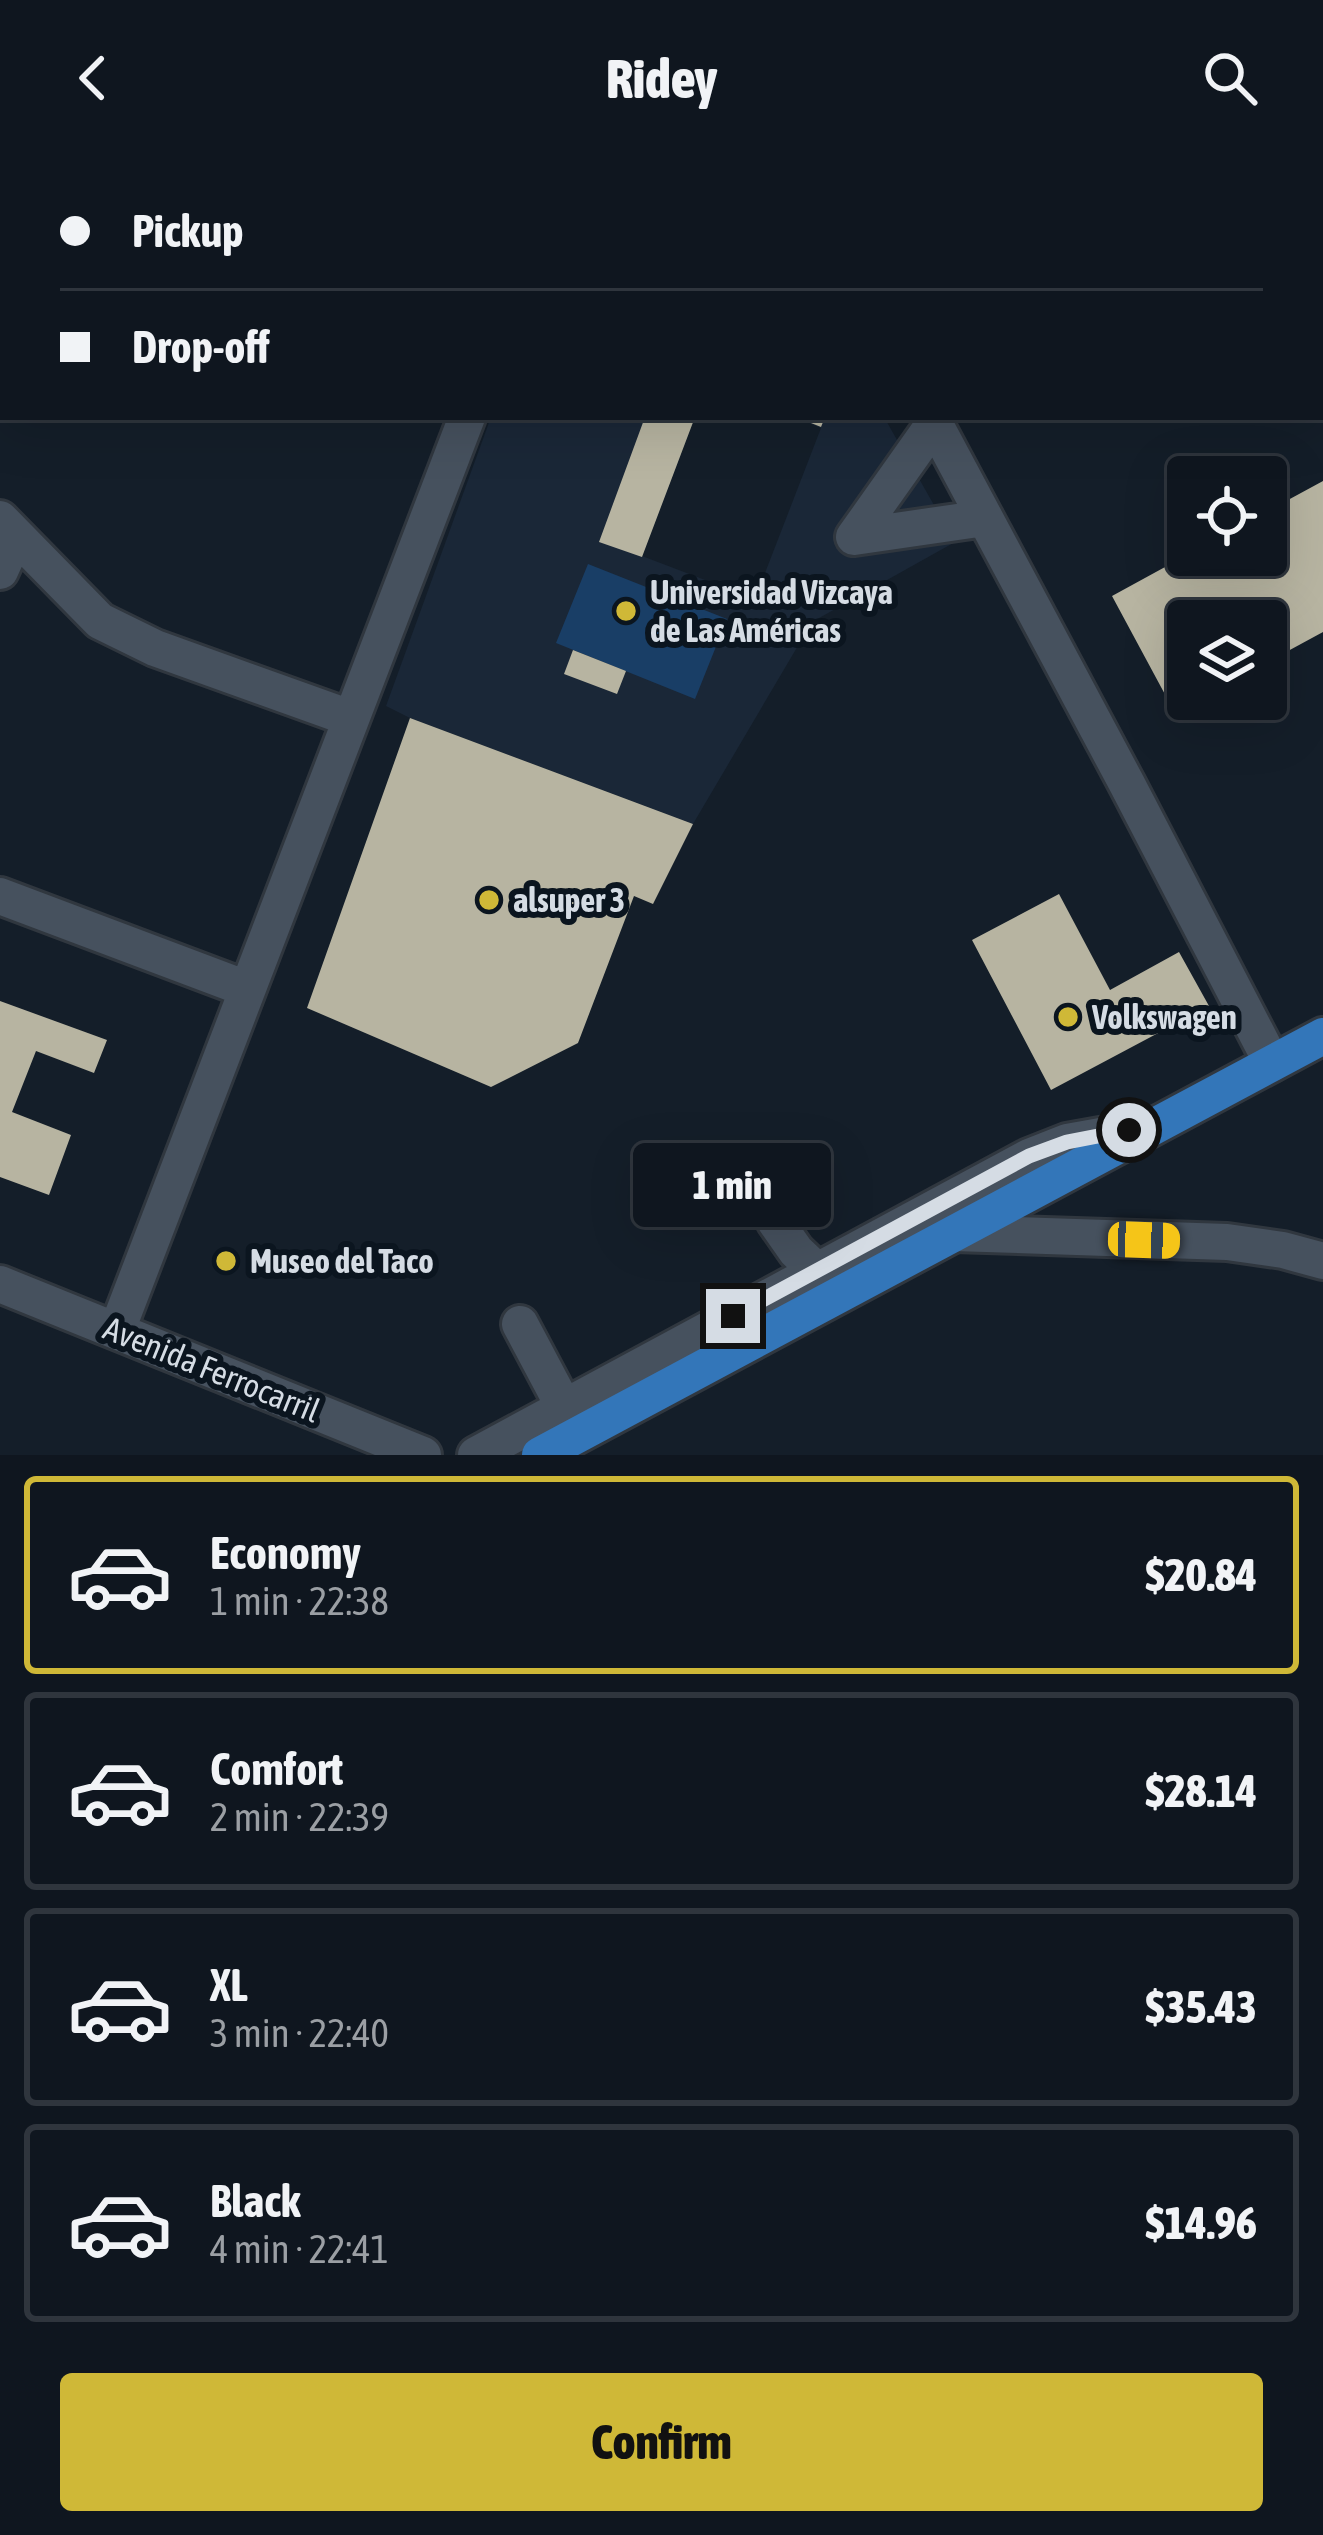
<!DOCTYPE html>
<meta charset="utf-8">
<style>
body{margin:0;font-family:"Asap Condensed",sans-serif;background:#1d232c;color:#f1f3f6;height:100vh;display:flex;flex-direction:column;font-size:45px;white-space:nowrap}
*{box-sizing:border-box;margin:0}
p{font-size:39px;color:#9b9fa4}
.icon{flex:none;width:66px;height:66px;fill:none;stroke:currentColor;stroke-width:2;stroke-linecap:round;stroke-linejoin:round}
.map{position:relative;height:1299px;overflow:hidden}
.drawer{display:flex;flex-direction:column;background:#0f161f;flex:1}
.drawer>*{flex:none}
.banner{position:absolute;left:0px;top:0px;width:1323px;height:264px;box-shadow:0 12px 48px #0002,0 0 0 3px #2f353d;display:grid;align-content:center;height:264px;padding:0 60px;background:#0f161f}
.fabs{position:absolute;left:1167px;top:300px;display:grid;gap:24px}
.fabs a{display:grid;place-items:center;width:120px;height:120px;border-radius:12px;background:#0f161f;box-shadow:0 12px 48px #0002,0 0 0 3px #2f353d;font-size:60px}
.end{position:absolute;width:54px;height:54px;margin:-27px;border:15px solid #d5dce4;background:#111;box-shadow:0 0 0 6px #111}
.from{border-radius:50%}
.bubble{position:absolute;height:84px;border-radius:12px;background:#0f161f;box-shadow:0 12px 48px #0002,0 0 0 3px #2f353d;font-size:39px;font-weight:800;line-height:84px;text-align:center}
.car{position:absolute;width:36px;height:72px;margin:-36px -18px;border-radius:15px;box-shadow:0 0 9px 3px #0007;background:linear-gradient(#f5c518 24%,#345 0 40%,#f5c518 0 76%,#345 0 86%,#f5c518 0)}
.banner b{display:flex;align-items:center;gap:42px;height:114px;font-size:45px}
.banner b+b{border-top:3px solid #2f353d}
.banner i{width:30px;height:30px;background:#f1f3f6}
ul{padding:21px 0 0;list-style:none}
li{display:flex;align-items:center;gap:36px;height:198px;margin:0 24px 18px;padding:0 36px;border:6px solid #2f353d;border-radius:12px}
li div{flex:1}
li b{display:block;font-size:45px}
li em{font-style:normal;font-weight:800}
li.selected{border-color:#cfb837}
li>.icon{width:108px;height:108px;stroke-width:1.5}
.button{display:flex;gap:24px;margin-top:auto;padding:24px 60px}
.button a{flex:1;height:138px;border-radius:12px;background:#cfb837;color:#111;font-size:48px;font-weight:800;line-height:138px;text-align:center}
header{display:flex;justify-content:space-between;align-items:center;height:156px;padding:0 60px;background:#0f161f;font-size:54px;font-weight:800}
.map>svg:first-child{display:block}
.built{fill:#1a2737}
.green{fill:#193e66}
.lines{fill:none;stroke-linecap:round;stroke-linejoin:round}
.canal{stroke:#000123;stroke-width:30}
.building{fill:#b7b4a1}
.minor-casing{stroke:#30373f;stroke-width:42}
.major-casing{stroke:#30373f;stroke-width:42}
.minor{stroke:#46515e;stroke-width:36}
.major{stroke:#3376b9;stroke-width:36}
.route{stroke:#d5dce4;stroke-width:15}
.poi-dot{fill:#cfb837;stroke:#0b151f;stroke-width:4.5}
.labels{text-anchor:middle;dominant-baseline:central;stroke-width:12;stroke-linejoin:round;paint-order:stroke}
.poi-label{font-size:33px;font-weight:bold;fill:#d5dce4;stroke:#0b151f;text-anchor:start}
.street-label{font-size:33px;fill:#d5dce4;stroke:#0b151f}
</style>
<header><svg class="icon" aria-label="back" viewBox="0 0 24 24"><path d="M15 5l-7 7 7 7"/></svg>Ridey<svg class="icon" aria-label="search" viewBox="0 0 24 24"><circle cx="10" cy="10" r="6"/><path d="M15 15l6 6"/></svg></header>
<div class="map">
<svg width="1323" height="1299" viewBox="0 0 1323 1299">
<rect width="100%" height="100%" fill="#141e29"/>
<!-- built -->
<path class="built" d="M 491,261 L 695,261 L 642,400 L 755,443 L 821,272 L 795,261 L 884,261 L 955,386 L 812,466 L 693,668 L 410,562 L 386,550 Z"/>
<!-- green -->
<path class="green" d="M 995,0 L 1221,0 L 1218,3 L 1000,3 Z
M 588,408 L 727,463 L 695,543 L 556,487 Z"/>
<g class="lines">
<!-- canal -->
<path class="canal" d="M 745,0 L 749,3
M 1320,196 L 1323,197"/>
</g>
<!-- building -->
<path class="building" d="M 645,261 L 695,261 L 642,401 L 599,386 Z
M 796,261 L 825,261 L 821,271 Z
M 1323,325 L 1323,476 L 1266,507 L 1266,465 L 1188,465 L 1188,543 L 1200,543 L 1175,557 L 1112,440 L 1187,399 L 1266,399 L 1266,356 Z
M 573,494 L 626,515 L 617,538 L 564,518 Z
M 410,562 L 693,668 L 653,748 L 634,740 L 578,887 L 491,931 L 307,852 Z
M 1059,738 L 1110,834 L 1179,796 L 1209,850 L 1051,934 L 972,784 Z
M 0,845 L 107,884 L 94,917 L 36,895 L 12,956 L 71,979 L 49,1039 L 0,1021 Z"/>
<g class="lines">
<defs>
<path id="minor" d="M 683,0 L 686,3
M 793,0 L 797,3
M 567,3 L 568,0
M 1320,166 L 1323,167
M 931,261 L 1127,628 L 1272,907
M 934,268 L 854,381 L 985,362
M 0,363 L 100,465 L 155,492 L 350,562
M 0,415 L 16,380
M 0,740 L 247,833
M 775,1065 L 796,1095 L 817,1115
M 954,1077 L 1227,1086 L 1283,1094 L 1323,1105
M 0,1128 L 423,1299
M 520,1168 L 564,1251
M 117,1174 L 467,261
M 476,1299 L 1029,1001 L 1067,986 L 1151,971"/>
<path id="major" d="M 540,1299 L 1323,880"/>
</defs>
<!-- minor casing -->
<use href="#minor" class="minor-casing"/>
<!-- major casing -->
<use href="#major" class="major-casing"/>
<!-- minor -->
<use href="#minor" class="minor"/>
<!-- major -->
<use href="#major" class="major"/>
</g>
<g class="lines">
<!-- route -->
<path class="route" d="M 733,1160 L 1029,1000 L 1067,986 L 1129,974"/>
</g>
<!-- markers -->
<g class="poi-dot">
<circle cx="626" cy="455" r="12"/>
<circle cx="489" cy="744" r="12"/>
<circle cx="1068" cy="861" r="12"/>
<circle cx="226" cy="1105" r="12"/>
</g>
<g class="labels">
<!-- poi labels -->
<g class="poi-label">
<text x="650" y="436">Universidad Vizcaya<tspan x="650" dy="38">de Las Américas</tspan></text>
<text x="513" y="744">alsuper 3</text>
<text x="1092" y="861">Volkswagen</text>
<text x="250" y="1105">Museo del Taco</text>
</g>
<!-- street labels -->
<g class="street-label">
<text transform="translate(212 1213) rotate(22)">Avenida Ferrocarril</text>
</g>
</g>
</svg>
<div class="fabs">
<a><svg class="icon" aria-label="locate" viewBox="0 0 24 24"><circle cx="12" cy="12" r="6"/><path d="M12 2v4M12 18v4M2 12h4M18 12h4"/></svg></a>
<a><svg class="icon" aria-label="layers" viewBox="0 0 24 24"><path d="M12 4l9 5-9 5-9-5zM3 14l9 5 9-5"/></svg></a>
</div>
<i class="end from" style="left:1129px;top:974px"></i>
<i class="end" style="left:733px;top:1160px"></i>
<div class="bubble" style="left:633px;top:987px;width:198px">1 min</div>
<i class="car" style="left:1144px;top:1084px;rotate:92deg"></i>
<div class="banner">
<b><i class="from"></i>Pickup</b>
<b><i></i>Drop-off</b>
</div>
</div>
<section class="drawer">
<ul>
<li class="selected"><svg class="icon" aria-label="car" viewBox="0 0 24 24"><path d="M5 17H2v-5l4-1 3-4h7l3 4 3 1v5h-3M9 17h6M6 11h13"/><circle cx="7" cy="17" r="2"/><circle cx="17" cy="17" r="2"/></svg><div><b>Economy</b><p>1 min · 22:38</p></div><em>$20.84</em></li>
<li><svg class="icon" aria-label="car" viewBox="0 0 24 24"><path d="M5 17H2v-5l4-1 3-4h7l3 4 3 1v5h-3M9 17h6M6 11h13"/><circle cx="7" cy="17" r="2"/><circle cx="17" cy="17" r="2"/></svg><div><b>Comfort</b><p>2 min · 22:39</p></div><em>$28.14</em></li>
<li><svg class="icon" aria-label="car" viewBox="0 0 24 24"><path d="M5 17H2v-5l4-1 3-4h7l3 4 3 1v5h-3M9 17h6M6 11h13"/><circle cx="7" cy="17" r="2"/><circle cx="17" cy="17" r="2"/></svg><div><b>XL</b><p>3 min · 22:40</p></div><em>$35.43</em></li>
<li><svg class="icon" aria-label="car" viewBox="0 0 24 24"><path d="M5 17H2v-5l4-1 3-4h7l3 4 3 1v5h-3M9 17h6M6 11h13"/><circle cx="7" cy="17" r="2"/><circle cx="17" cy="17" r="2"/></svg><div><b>Black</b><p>4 min · 22:41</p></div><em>$14.96</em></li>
</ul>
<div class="button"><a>Confirm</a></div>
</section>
